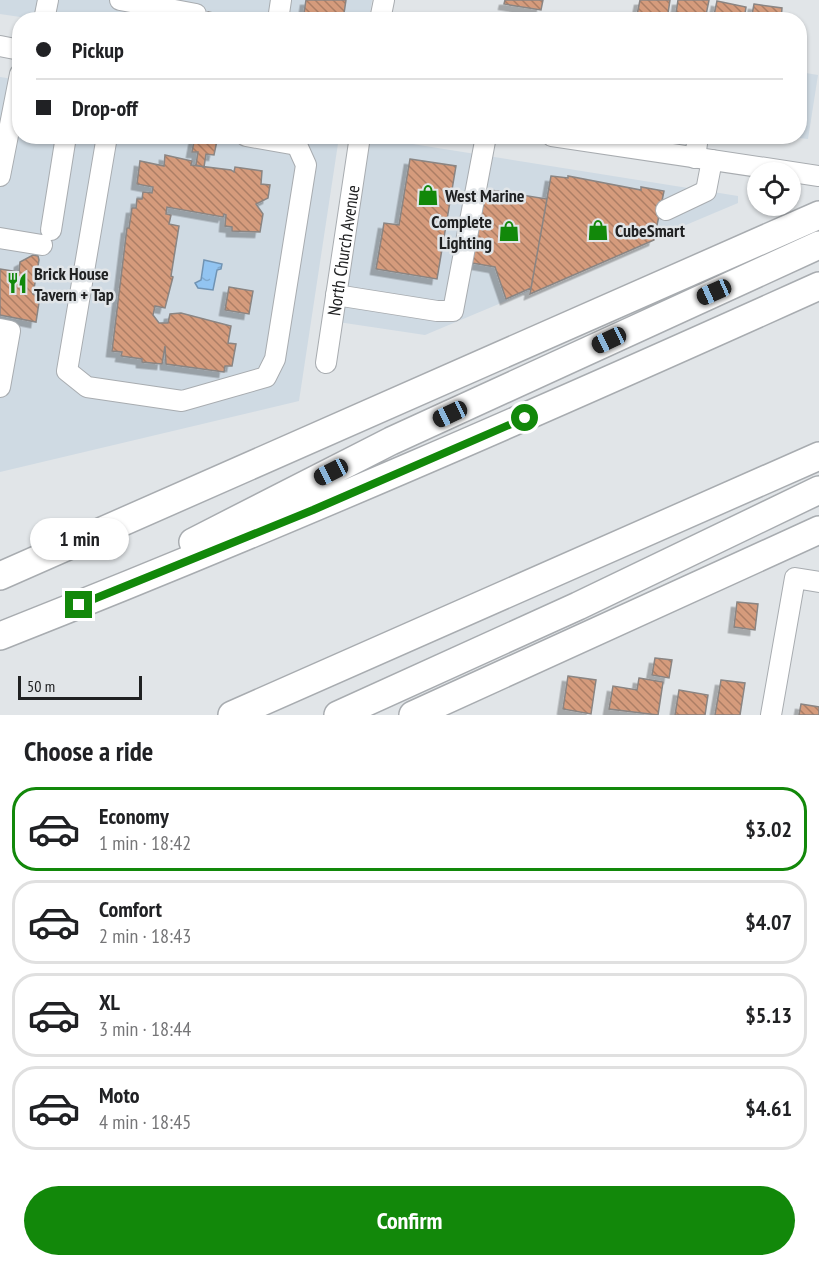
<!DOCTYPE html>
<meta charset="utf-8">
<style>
body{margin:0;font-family:"PT Sans Narrow",sans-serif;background:#f6f6f6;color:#202124;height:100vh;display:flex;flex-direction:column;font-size:22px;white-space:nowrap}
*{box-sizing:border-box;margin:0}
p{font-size:20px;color:#757577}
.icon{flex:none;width:33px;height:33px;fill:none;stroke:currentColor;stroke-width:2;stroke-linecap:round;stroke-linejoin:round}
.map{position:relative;height:715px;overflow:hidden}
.sheet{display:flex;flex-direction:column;background:#fff;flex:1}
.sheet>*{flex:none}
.banner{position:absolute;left:12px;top:12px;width:795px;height:132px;border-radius:24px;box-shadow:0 2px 4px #0004;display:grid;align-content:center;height:132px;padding:0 24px;background:#fff}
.fabs{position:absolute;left:747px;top:162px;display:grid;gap:12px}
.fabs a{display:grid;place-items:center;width:54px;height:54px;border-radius:50%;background:#fff;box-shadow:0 2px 4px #0004;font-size:30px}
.scale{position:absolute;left:18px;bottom:15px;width:124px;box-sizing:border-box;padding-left:6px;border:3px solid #202122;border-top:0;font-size:16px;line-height:21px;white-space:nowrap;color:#202122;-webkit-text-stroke:4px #e1e5e8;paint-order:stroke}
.end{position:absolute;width:27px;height:27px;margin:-14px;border:8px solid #12880a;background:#fff;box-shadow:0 0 0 3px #fff}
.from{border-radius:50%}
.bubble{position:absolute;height:42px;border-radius:21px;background:#fff;box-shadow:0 2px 4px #0004;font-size:20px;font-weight:600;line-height:42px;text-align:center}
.car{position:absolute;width:18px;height:36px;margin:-18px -9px;border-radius:8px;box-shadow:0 0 4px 2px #0007;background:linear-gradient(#222 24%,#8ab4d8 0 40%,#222 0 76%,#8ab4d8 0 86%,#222 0)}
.banner b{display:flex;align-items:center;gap:21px;height:57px;font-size:22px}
.banner b+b{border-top:2px solid #e0e0e0}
.banner i{width:15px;height:15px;background:#202124}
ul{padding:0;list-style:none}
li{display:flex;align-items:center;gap:18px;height:84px;margin:0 12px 9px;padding:0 12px;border:3px solid #e0e0e0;border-radius:24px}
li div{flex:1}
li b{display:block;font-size:22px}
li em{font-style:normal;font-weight:600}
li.active{border-color:#12880a}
li>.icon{width:54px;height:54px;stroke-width:1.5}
h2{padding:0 24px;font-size:27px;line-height:72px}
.primary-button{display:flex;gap:12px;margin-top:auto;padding:12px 24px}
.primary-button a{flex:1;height:69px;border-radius:36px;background:#12880a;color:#fff;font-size:24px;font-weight:600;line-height:69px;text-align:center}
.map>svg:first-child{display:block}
.built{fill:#cfdae3}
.water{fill:url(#water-ripples);stroke:#7093b3;stroke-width:1.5}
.building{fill:url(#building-back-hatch);stroke:#8a8583;stroke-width:1.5;filter:url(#shadow)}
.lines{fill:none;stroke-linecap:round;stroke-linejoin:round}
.minor-casing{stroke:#a8acb0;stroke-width:22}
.highway-casing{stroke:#a8acb0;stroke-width:30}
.minor{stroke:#fff;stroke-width:20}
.highway{stroke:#fff;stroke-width:27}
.route{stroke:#12880a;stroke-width:8}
.labels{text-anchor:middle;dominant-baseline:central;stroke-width:5;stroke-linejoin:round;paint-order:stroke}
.poi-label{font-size:18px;font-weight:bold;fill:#202122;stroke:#e1e5e8;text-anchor:start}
.street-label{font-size:18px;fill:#202122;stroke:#e1e5e8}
</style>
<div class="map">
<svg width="819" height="715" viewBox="0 0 819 715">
<defs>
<pattern id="water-ripples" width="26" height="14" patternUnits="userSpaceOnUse" patternTransform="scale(1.5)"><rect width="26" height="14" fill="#92c4f1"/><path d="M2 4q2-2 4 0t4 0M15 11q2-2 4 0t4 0" fill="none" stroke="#7ea8ce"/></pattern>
<pattern id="building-back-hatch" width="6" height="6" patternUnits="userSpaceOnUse" patternTransform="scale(1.5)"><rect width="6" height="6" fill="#d59b7c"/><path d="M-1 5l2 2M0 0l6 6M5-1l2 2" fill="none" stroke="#ac7e65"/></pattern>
<filter id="shadow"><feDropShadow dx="-5.5" dy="5.5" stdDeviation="0" flood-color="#0004"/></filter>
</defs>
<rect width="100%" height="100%" fill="#e1e5e8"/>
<!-- built -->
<path class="built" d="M 0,0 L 372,0 L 369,20 L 34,19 L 0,14 Z
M 800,72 L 818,75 L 808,139 L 790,137 L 800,136 Z
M 0,77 L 19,80 L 20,136 L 339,137 L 299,401 L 0,472 Z
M 375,138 L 738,196 L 738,203 L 425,335 L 338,322 L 369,144 Z"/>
<!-- water -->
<path class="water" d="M 204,260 L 222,264 L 221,269 L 217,270 L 213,290 L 198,288 L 195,283 L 201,280 Z"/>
<!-- building -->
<path class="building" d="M 306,0 L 346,0 L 343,20 L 303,20 Z
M 505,0 L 543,0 L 541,10 L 504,4 Z
M 640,0 L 670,0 L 667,20 L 636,20 Z
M 678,0 L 709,0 L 705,20 L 675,20 Z
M 717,1 L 746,7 L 744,20 L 713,20 Z
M 754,4 L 782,8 L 781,20 L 751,20 Z
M 208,12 L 225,15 L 224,20 L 206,20 Z
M 195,136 L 218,136 L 214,155 L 206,154 L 204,167 L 196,165 L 198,152 L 192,152 Z
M 165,155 L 192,161 L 191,165 L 231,170 L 234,172 L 235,167 L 262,171 L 261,184 L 270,185 L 268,198 L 256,204 L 263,214 L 260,232 L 232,231 L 232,227 L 225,226 L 226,215 L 224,214 L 223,217 L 167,207 L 166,214 L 171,215 L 169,224 L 179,226 L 171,276 L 173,277 L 165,308 L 155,306 L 153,315 L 159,323 L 168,323 L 170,314 L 181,313 L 231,326 L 228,343 L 236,344 L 232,366 L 225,366 L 224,372 L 166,364 L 165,346 L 162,364 L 142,362 L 142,359 L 121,356 L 122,352 L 112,351 L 127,228 L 129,228 L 132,208 L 136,208 L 137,199 L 142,199 L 143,192 L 152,193 L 153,187 L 137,184 L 140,161 L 164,166 Z
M 410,159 L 456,166 L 437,279 L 376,269 L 384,223 L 399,225 Z
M 551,176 L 568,178 L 568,176 L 641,190 L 641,187 L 664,191 L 654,240 L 530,294 Z
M 484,189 L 547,199 L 531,288 L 506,299 L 495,267 L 472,263 Z
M 33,255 L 38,256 L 39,260 L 33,294 L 40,296 L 36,322 L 0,315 L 0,269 L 19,272 L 20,262 Z
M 229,287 L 253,291 L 249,314 L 225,310 Z
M 737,602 L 758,604 L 755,630 L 734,627 Z
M 655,658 L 672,660 L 669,678 L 652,675 Z
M 568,676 L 596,680 L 591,714 L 563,709 Z
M 639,678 L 663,682 L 658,715 L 609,709 L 613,686 L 637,690 Z
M 721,680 L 745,683 L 740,715 L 715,715 Z
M 679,690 L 708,695 L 705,715 L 675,715 Z
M 801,704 L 819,707 L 819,715 L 799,715 Z"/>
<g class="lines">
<defs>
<g id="minor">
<path d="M 120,0 L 196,14 L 196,20"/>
<path d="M 44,20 L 48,0"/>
<path d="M 278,20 L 281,0"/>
<path d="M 380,20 L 384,0"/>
<path d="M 0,46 L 20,50"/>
<path d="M 107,136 L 67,371 L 87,387 L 182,401 L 266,377 L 275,359 L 306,165 L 297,145 L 298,136"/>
<path d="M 246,136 L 297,145"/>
<path d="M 552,136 L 819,176"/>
<path d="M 695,158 L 698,136"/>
<path d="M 0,176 L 20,74"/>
<path d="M 666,210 L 706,191 L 712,160"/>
<path d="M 51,230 L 66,136"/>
<path d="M 0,238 L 42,245"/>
<path d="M 336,295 L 437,311 L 453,311 L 486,136"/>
<path d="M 0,329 L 10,331 L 0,387"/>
<path id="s1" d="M 326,363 L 360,136"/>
<path d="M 771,715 L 795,578 L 819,582"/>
</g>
<path id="highway" d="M 193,542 L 391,441 L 819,245
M 0,576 L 819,215
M 0,636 C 277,527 548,408 819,286
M 232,715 L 819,456
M 338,715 L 578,606 L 819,490
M 413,715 L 819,530"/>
</defs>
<!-- minor casing -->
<use href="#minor" class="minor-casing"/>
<!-- highway casing -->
<use href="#highway" class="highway-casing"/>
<!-- minor -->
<use href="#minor" class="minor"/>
<!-- highway -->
<use href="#highway" class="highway"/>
</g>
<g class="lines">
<!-- route -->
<path class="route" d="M 79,605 L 313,510 L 525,418"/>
</g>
<!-- icons -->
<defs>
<symbol id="shop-bare" viewBox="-9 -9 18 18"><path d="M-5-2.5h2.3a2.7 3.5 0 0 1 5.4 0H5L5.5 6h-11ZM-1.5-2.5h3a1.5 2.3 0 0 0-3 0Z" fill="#12880a" stroke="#e1e5e8" stroke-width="2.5" paint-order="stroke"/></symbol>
<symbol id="restaurant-bare" viewBox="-9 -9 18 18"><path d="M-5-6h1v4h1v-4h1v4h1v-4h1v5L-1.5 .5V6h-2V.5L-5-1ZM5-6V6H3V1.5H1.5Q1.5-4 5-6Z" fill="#12880a" stroke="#e1e5e8" stroke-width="2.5" paint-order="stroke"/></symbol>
</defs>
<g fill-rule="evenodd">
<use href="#shop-bare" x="413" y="180" width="30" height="30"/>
<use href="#shop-bare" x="583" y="215" width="30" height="30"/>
<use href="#shop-bare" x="494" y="216" width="30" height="30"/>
<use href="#restaurant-bare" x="2" y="268" width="30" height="30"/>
</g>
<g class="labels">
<!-- poi labels -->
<g class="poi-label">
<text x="445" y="195">West Marine</text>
<text x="492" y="221" text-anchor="end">Complete<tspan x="492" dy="21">Lighting</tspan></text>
<text x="615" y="230">CubeSmart</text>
<text x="34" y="273">Brick House<tspan x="34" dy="21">Tavern + Tap</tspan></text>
</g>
<!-- street labels -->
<g class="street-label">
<text stroke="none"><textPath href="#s1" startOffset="114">North Church Avenue</textPath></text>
</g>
</g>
</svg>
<div class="fabs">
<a><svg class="icon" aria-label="locate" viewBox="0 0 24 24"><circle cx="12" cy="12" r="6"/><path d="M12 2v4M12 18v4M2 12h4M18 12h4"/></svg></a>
</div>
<div class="scale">50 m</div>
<i class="end from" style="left:525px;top:418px"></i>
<i class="end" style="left:79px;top:605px"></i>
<div class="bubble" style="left:30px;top:518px;width:99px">1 min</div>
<i class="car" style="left:714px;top:292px;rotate:246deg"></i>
<i class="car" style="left:609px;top:340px;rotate:245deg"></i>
<i class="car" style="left:450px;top:414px;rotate:245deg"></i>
<i class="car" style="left:331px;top:472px;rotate:243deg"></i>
<div class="banner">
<b><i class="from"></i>Pickup</b>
<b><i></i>Drop-off</b>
</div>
</div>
<section class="sheet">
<h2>Choose a ride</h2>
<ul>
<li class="active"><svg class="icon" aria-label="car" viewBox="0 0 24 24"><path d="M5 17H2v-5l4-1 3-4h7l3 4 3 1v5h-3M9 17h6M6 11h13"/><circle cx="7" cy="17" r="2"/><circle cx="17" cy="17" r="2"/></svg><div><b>Economy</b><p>1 min · 18:42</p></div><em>$3.02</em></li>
<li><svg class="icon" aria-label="car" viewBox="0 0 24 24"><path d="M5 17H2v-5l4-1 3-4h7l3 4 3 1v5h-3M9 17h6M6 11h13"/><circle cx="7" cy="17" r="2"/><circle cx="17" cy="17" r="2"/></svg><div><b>Comfort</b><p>2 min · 18:43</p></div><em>$4.07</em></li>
<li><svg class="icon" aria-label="car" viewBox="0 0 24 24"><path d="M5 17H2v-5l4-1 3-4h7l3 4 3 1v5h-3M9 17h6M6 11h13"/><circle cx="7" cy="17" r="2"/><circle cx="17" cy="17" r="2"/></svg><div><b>XL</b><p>3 min · 18:44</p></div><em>$5.13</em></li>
<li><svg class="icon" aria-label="car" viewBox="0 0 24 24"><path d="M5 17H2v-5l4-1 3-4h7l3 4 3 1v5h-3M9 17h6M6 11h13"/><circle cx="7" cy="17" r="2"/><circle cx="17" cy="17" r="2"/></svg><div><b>Moto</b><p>4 min · 18:45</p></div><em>$4.61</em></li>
</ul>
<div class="primary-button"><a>Confirm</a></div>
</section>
